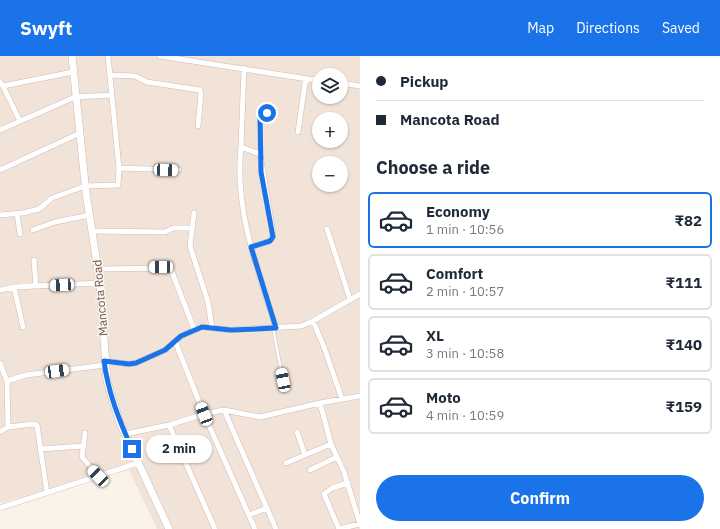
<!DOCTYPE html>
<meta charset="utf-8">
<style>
body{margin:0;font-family:"IBM Plex Sans",sans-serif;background:#f6f6f7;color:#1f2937;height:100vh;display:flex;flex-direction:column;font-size:15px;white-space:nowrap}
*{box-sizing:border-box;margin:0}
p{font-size:13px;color:#747a83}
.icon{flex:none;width:22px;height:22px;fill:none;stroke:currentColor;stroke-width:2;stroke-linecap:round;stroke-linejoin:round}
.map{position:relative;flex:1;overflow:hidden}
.panel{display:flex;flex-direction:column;background:#fff;width:360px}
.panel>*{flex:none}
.banner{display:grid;align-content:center;height:88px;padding:0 16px;background:#fff}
.buttons{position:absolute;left:312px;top:12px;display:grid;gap:8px}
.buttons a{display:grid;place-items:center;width:36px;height:36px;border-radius:50%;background:#fff;box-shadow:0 1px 3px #0004;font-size:20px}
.end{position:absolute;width:18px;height:18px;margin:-9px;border:5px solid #1a73e8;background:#fff;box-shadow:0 0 0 2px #fff}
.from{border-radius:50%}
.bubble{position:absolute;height:28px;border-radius:14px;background:#fff;box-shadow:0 1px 3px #0004;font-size:13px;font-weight:700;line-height:28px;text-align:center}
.car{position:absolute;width:12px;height:24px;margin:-12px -6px;border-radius:5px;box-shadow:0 0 3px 1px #0007;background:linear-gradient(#fff 24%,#345 0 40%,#fff 0 76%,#345 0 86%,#fff 0)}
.banner b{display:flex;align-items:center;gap:14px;height:38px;font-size:15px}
.banner b+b{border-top:1px solid #e0e1e3}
.banner i{width:10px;height:10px;background:#1f2937}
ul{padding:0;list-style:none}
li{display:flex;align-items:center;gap:12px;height:56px;margin:0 8px 6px;padding:0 8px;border:2px solid #e0e1e3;border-radius:6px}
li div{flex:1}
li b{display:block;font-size:15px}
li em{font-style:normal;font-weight:700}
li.selected{border-color:#1a73e8}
li>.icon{width:36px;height:36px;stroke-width:1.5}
h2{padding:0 16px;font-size:18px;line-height:48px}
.button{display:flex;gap:8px;margin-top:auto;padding:8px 16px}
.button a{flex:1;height:46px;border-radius:24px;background:#1a73e8;color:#fff;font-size:16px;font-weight:700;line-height:46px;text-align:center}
header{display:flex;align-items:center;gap:24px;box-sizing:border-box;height:56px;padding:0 20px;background:#1a73e8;color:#fff}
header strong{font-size:19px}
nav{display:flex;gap:22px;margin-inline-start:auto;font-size:14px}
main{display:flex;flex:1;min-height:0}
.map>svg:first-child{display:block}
.residential{fill:#f2e3d9;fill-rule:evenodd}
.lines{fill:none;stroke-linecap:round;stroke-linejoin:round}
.lane-casing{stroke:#cebbb4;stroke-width:3.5}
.street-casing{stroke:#cebbb4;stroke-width:6}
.secondary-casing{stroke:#d0bab2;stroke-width:8}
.lane{stroke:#fff;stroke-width:2.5}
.street{stroke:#fff;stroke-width:5}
.secondary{stroke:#fff;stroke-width:7}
.route{stroke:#1a73e8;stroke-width:5}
.labels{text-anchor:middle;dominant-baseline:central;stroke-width:3;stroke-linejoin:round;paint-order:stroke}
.street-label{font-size:12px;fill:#735750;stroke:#fdf6f0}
</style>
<header>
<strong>Swyft</strong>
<nav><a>Map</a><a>Directions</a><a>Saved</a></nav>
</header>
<main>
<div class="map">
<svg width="360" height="473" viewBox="0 0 360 473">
<rect width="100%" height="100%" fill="#fbf2ea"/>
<!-- residential -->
<path class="residential" d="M 0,0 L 360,0 L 360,473 L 157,473 L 129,414 L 0,447 ZM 319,19 L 341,19 L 341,41 L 319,41 ZM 319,63 L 341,63 L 341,85 L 319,85 ZM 319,107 L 341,107 L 341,129 L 319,129 Z"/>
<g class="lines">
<defs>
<path id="lane" d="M 273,272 L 283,324"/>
<path id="street" d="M 160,0 L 308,23
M 244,12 L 241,91 L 260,98 L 273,178 L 270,185 L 251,191
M 110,19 L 135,20 L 147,26 L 200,34 L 201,38 L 198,70
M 0,26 L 3,30 L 73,16
M 341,27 L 360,30
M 3,30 L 20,65
M 0,74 L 75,41 L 111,39
M 298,76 L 305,27 L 308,23 L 319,24
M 241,91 C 234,153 258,214 276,272
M 260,98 L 260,59 L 267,57
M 119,112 L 179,114
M 0,114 L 80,77
M 194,157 L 190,190 L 208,246 L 212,272
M 17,158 L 20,178
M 0,159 L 23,157 L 39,153 L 52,142 L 85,130 L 118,129 L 119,112 L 108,0
M 327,173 L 350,243
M 33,174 L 55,166 L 90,159
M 92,175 L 165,176 L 173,172 L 191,172
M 34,204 L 36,230
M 99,213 L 169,212 L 172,216 L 194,273
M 14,231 L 23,271
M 0,234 L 14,231 L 100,227
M 313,265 L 324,291 L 342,343
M 175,285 L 204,358 L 255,473
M 104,305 L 129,308 L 136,307 L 165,294 L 181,280 L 202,271 L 231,274 L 301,270 L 313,265 L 360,238
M 0,307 L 7,325
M 320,347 L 331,388 L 344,416 L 360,468
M 224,354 L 276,473
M 169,369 L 215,473
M 8,371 L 33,368 L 37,369 L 47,437
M 0,376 L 8,371 L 7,325 L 26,319 L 105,309
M 297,376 L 305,399
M 85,377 L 82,401 L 98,420
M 125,378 L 169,369 L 204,358 L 224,354 L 260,361 L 320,347 L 360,340
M 40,393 L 83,390
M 286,407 L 331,388
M 310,414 L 337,401
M 0,452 L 138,407
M 249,459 L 267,452
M 339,473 L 324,438 L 332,432 L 348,427
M 339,473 L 360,468"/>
<path id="secondary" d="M 72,0 L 86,137 L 100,227 L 107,325 L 120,367 L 169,473"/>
</defs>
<!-- lane casing -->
<use href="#lane" class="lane-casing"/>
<!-- street casing -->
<use href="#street" class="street-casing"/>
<!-- secondary casing -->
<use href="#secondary" class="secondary-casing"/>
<!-- lane -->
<use href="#lane" class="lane"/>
<!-- street -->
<use href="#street" class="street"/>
<!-- secondary -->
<use href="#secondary" class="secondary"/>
</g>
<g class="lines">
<!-- route -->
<path class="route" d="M 132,393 C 119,364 108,336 104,305 L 129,308 L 136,307 L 165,294 L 181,280 L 202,271 L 231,274 L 276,272 L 251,191 L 270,185 L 273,181 L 261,116 L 260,59 L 267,57"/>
</g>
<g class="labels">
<!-- street labels -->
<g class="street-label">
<text transform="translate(100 242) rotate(-95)">Mancota Road</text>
</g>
</g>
</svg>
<div class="buttons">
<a><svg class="icon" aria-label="layers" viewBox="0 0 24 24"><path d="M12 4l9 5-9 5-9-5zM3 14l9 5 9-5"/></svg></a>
<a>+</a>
<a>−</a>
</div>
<i class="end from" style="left:267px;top:57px"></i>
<i class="end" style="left:132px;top:393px"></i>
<div class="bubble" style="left:146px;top:379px;width:66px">2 min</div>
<i class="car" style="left:166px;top:114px;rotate:92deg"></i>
<i class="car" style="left:161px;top:211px;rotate:269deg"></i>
<i class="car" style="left:62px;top:229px;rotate:267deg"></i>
<i class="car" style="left:57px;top:315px;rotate:82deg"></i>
<i class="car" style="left:283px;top:324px;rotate:349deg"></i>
<i class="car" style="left:204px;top:358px;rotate:339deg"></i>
<i class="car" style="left:98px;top:420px;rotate:316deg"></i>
</div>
<section class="panel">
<div class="banner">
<b><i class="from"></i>Pickup</b>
<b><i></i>Mancota Road</b>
</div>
<h2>Choose a ride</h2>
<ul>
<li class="selected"><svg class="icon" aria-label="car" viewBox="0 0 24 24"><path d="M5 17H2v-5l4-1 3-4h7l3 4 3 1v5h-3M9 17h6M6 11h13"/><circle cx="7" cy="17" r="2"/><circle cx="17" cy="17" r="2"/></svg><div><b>Economy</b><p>1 min · 10:56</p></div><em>₹82</em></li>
<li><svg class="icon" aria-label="car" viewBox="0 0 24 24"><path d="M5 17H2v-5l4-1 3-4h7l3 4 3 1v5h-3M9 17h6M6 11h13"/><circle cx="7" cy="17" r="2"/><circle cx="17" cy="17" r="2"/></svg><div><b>Comfort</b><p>2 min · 10:57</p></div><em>₹111</em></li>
<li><svg class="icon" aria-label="car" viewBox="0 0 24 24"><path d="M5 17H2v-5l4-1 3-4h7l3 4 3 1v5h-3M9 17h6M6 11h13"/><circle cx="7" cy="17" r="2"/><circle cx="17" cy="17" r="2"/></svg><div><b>XL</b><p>3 min · 10:58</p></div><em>₹140</em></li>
<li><svg class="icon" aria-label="car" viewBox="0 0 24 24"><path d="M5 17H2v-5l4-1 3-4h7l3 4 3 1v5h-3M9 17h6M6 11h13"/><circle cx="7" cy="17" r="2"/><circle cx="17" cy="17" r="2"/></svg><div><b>Moto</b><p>4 min · 10:59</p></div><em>₹159</em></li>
</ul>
<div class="button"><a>Confirm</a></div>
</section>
</main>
